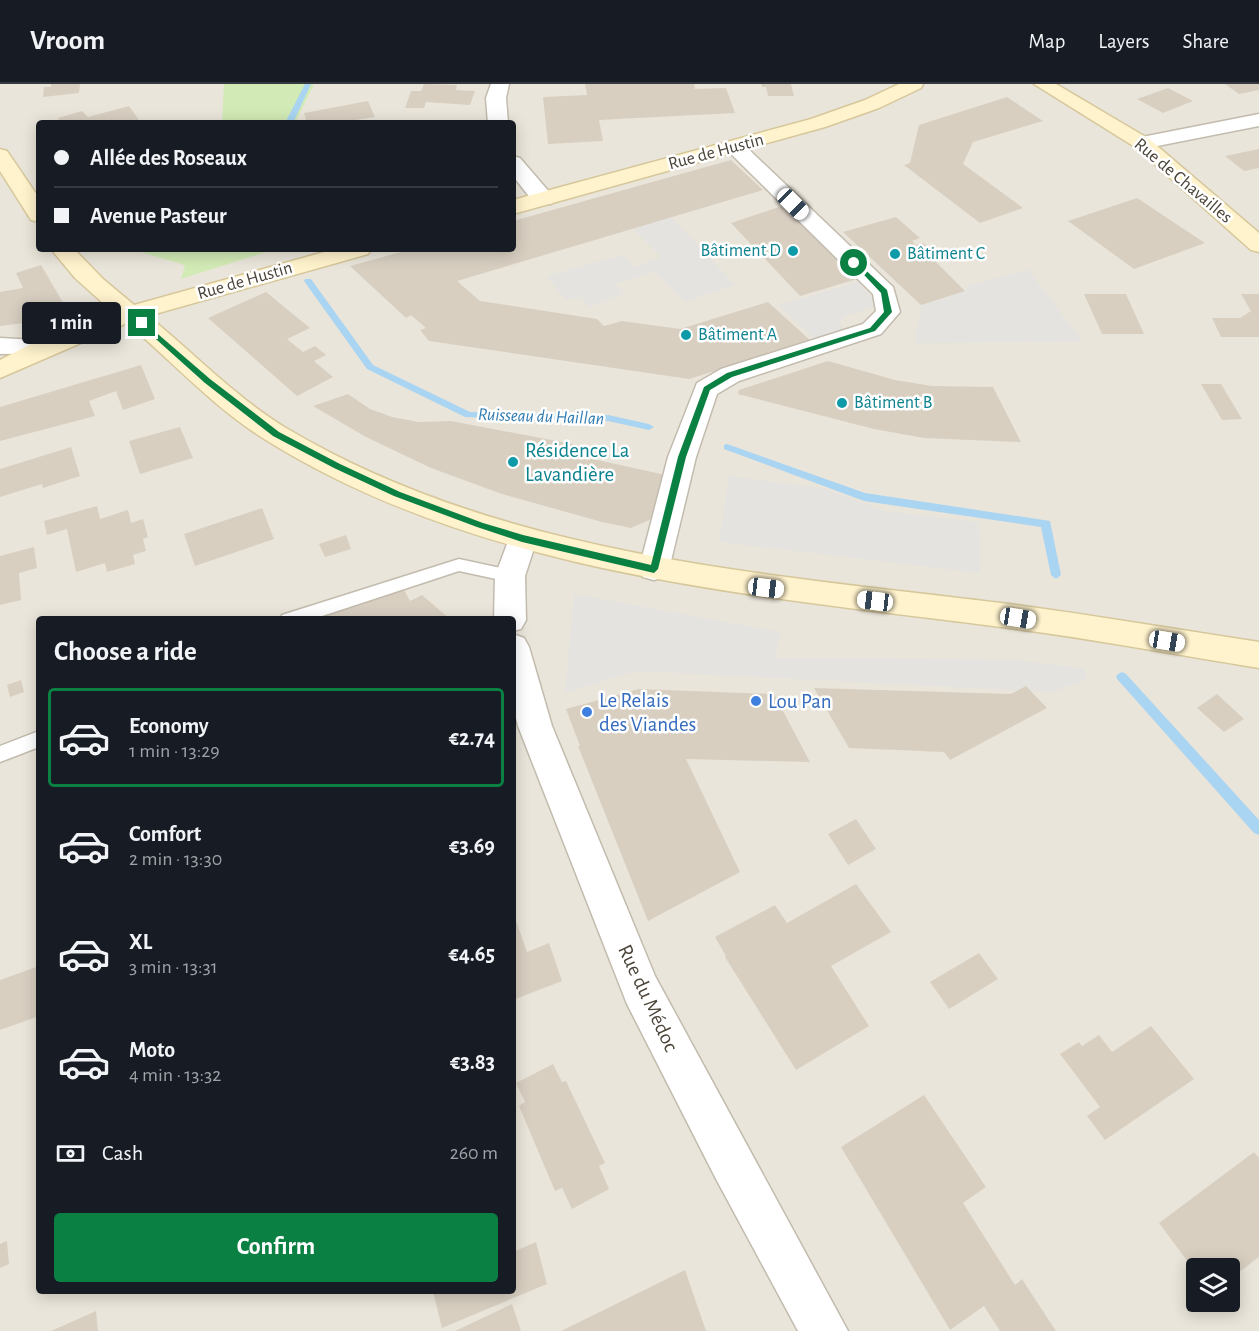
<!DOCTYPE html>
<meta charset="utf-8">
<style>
body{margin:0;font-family:"Alegreya Sans",sans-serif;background:#20242c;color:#f1f3f6;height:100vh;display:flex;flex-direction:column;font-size:22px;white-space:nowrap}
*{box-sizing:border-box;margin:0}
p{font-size:20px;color:#9ea1a6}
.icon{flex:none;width:33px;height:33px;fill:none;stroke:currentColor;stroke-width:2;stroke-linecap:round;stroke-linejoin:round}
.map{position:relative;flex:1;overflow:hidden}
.sheet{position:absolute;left:36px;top:532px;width:480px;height:678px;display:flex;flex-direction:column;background:#171b24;border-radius:6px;box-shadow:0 3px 15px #0003}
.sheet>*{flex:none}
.banner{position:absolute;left:36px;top:36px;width:480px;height:132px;border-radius:6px;box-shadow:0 3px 15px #0003;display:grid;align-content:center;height:132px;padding:0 18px;background:#171b24}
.controls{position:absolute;left:1186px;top:1174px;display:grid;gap:12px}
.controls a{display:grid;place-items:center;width:54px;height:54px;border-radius:6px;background:#171b24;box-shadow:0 3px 15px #0003;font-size:30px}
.end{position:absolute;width:27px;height:27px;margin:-14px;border:8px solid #0b8043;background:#fff;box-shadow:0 0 0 3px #fff}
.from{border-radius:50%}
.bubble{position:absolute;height:42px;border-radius:6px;background:#171b24;box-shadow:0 3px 15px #0003;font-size:20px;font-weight:700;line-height:42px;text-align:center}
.car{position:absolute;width:18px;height:36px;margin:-18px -9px;border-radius:8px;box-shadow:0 0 4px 2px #0007;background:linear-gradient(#fff 24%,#345 0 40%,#fff 0 76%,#345 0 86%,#fff 0)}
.banner b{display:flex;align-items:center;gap:21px;height:57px;font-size:22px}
.banner b+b{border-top:2px solid #363941}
.banner i{width:15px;height:15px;background:#f1f3f6}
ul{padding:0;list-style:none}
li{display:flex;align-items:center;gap:18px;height:99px;margin:0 12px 9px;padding:0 6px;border:3px solid transparent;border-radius:6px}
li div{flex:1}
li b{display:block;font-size:22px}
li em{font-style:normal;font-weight:700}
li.on{border-color:#0b8043}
li>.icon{width:54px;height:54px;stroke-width:1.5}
h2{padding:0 18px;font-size:27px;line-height:72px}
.pay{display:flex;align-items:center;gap:15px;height:66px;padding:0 18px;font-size:22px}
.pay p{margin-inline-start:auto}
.cta{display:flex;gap:12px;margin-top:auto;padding:12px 18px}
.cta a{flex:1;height:69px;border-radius:6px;background:#0b8043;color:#fff;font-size:24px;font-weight:700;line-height:69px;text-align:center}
header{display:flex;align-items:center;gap:36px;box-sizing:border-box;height:84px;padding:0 30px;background:#171b24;border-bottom:2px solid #363941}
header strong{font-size:28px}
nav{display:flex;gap:33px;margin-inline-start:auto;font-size:21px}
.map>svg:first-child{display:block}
.residential{fill:#eae5da;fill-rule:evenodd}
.green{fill:#d2eab5}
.parking{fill:#e5e3e0}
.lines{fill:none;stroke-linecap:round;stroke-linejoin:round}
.stream{fill:#a9d4f2;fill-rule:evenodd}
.building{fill:#d8cfc1}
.lane-casing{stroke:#c2bbae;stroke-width:3}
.street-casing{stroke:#c2bbae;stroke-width:3}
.secondary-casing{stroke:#d6c79b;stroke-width:3}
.lane{fill:#fff;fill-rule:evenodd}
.street{fill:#fff;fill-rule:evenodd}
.secondary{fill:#fff3cd;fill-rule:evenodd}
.route{fill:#0b8043}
.culture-dot{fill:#0f9aa8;stroke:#fff;stroke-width:2}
.shop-dot{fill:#3f7fe0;stroke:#fff;stroke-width:2}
.labels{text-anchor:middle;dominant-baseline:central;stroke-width:5;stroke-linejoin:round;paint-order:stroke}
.far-street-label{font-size:18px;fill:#4b4439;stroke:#fff}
.far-culture-label{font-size:18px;fill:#0d838f;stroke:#fff;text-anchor:start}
.far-water-label{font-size:18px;font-style:italic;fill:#2e7ab2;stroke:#fff}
.culture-label{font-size:21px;fill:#0d838f;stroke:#fff;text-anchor:start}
.shop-label{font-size:21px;fill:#366cbe;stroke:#fff;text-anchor:start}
.street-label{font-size:21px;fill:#4b4439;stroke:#fff}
</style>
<header>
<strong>Vroom</strong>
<nav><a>Map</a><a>Layers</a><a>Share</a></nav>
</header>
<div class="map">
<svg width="1259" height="1247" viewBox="0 0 1259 1247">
<rect width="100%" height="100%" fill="#f6f3ec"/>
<!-- residential -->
<path class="residential" d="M 0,0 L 1259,0 L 1259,1247 L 0,1247 ZM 39,39 L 513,39 L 513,165 L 39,165 ZM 39,536 L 513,536 L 513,1208 L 39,1208 ZM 1197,1185 L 1230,1185 L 1230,1218 L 1197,1218 Z"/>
<!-- green -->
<path class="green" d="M 224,0 L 314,0 L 295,39 L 222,39 Z
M 130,165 L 275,165 L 181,195 L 185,181 Z"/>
<!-- parking -->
<path class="parking" d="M 671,133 L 736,201 L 685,218 L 654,188 L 615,200 L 624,210 L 590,223 L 580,213 L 566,216 L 546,192 L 623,171 L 634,183 L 661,173 L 633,145 Z
M 1028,185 L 1083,258 L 915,259 L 921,221 L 965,207 L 968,202 Z
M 858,198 L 879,221 L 846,232 L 839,238 L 845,247 L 816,256 L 779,221 Z
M 729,392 L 827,405 L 884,427 L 979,438 L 980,489 L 719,458 Z
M 574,510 L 780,548 L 776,574 L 1004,575 L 1084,584 L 1087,595 L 1053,608 L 636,587 L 565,609 Z"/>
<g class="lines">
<!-- stream -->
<path class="stream" d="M 305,0 L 311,0 L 293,39 L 285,39 Z
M 305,195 L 311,195 L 373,281 L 470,328 L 608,331 L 649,340 L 654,343 L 649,346 L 608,337 L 465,333 L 367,285 L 304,197 Z
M 727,360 L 865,409 L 1050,437 L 1061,491 L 1056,495 L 1051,491 L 1041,443 L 864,417 L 724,365 L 724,361 Z
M 1122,588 L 1126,590 L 1259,736 L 1259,751 L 1254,749 L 1118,596 L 1116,593 L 1118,590 Z"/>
</g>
<!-- building -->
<path class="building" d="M 51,0 L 80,0 L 79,9 L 43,13 L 44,3 L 51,3 Z
M 424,0 L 457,1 L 456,6 L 475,7 L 470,21 L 426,18 L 424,24 L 405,24 L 411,7 L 421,7 Z
M 585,0 L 694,0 L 695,5 L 726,4 L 735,29 L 599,36 L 603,57 L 548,60 L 543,13 L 587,11 Z
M 761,0 L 791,0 L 794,12 L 768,12 L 766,3 L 762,3 Z
M 1225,0 L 1259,0 L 1259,6 L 1239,10 Z
M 1168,4 L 1193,17 L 1163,29 L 1137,15 Z
M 1007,13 L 1043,37 L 973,58 L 963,80 L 1023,124 L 980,139 L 904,81 L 910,79 L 919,41 Z
M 368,17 L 375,33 L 336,39 L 307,39 L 304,29 Z
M 129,22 L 141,39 L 61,39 L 58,34 L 82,27 L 88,33 Z
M 1259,65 L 1259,84 L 1244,87 L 1225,72 Z
M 731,76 L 763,106 L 457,197 L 480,217 L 597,235 L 604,242 L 622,237 L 680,245 L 768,218 L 811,257 L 689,295 L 429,257 L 420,246 L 426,244 L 411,231 L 406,234 L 350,182 L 412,165 L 513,165 L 513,137 Z
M 1137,114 L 1205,159 L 1134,185 L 1068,137 Z
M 782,122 L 857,195 L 800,212 L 731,139 Z
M 896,133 L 920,154 L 912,157 L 916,161 L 923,159 L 942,176 L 936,178 L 965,207 L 921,221 L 843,148 Z
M 41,181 L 65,222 L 49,236 L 0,242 L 0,208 L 23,204 L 16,189 Z
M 266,208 L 310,244 L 287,255 L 303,268 L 315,262 L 326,271 L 314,277 L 333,293 L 297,312 L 208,234 Z
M 1084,210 L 1126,210 L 1144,250 L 1102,250 Z
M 1241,210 L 1259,210 L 1259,253 L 1221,253 L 1212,234 L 1240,234 L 1251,227 Z
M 828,277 L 895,296 L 932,302 L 993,303 L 1021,358 L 924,354 L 874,345 L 738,310 L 739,306 Z
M 141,281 L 155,315 L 123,326 L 116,307 L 89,317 L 95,332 L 0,357 L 0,323 Z
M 1201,300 L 1221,300 L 1242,335 L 1222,336 Z
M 348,310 L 370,325 L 392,333 L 419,338 L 451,337 L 583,362 L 579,372 L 670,392 L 654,434 L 631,444 L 602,438 L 502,410 L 431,384 L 366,353 L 313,322 Z
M 180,343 L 193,374 L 140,390 L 129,357 Z
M 71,363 L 80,392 L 43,404 L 42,400 L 0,413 L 0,385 Z
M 97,422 L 100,435 L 128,426 L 131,439 L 143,435 L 148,453 L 143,455 L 146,467 L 133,471 L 135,480 L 107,488 L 105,479 L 76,488 L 67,445 L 47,451 L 44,437 Z
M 262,424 L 274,455 L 195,482 L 184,450 Z
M 346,451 L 351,465 L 325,473 L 319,460 Z
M 34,463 L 37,484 L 19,489 L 21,516 L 0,521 L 0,472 Z
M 403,504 L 410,517 L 422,511 L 451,536 L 313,536 Z
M 21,596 L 24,608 L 10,613 L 7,601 Z
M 1026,602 L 1047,624 L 950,676 L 944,668 L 849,664 L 814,604 L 1011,610 Z
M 639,605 L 774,610 L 810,678 L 686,675 L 740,788 L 648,837 L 578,662 L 580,662 L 566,625 Z
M 1217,610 L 1244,635 L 1224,648 L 1197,624 Z
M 856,735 L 876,765 L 848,781 L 828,750 Z
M 856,800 L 891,848 L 831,882 L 869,942 L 796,986 L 725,873 L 726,872 L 715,853 L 775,821 L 787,839 Z
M 515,834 L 527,868 L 549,859 L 562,897 L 513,916 Z
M 979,869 L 998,895 L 949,925 L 930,898 Z
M 39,882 L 39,932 L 0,946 L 0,896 Z
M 1151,942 L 1194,995 L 1105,1056 L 1087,1032 L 1100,1023 L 1060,970 L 1079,958 L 1082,962 L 1099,951 L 1112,968 Z
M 553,980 L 562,998 L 566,997 L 605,1079 L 599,1082 L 609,1105 L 572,1125 L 562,1104 L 555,1107 L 519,1022 L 525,1018 L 516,999 Z
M 924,1011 L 986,1103 L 963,1119 L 1015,1201 L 1022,1195 L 1056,1247 L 1000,1247 L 984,1222 L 950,1246 L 841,1063 Z
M 1254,1068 L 1259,1074 L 1259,1173 L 1230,1195 L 1230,1185 L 1197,1185 L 1197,1190 L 1159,1139 Z
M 7,1157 L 9,1180 L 0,1184 L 0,1160 Z
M 536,1158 L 547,1200 L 442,1244 L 433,1208 L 513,1208 L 513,1168 Z
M 685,1186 L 706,1247 L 561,1247 Z
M 512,1220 L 521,1247 L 455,1247 Z
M 96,1227 L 98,1247 L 51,1247 Z"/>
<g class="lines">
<defs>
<path id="lane" d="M 459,475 L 510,486 L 518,492 L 510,498 L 459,487 L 310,536 L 280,536 L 282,531 Z
M 39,647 L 39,663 L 0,678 L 0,662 Z"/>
<path id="street" d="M 491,0 L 509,0 L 506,14 L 508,39 L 488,39 L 486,14 Z
M 1259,30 L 1259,42 L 1142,65 L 1135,63 L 1132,59 L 1135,55 L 1142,53 Z
M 735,57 L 742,59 L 893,203 L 900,228 L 881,250 L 739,297 L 717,310 L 696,373 L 669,485 L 665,493 L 654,496 L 643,493 L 639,485 L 668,373 L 697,299 L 721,285 L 863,240 L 876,227 L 873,210 L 728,67 L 725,63 L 728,59 Z
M 513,72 L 520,74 L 551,110 L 554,115 L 551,120 L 535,120 L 513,92 Z
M 0,254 L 55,257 L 58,263 L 55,269 L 0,270 Z
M 522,444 L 532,447 L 537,455 L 525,492 L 526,536 L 521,545 L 513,547 L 513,536 L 494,536 L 495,492 L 512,447 Z
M 513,550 L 524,554 L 529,563 L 552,642 L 655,892 L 848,1247 L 798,1247 L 715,1093 L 627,920 L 518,642 L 513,622 Z"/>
<path id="secondary" d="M 899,0 L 923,0 L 921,4 L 879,24 L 825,43 L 513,130 L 513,116 L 811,35 L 865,16 Z
M 1034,0 L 1056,0 L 1149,55 L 1259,149 L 1259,168 L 1251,166 L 1135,63 Z
M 0,65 L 7,67 L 39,114 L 39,138 L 31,136 L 0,87 Z
M 51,165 L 74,165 L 103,195 L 134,221 L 335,165 L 371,165 L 368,170 L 148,232 C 194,269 235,313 286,344 C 501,472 758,489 1001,519 C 1087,530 1173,545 1259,558 L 1259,584 C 1173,570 1088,554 1001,543 C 755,511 482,491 266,356 C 214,324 173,278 127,239 L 0,294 L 0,276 L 37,257 L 113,228 L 75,194 Z"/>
</defs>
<!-- lane casing -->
<use href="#lane" class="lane-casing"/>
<!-- street casing -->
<use href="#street" class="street-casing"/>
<!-- secondary casing -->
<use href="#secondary" class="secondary-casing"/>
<!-- lane -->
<use href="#lane" class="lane"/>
<!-- street -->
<use href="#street" class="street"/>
<!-- secondary -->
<use href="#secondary" class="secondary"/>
</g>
<!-- route -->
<path class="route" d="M 852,178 L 857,178 L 887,206 L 892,228 L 875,247 L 732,293 L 710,306 L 686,373 L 658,485 L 654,489 L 522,458 L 477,443 L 394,412 L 334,384 L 273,352 L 205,299 L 138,239 L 144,238 L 210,295 L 279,348 L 340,380 L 400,408 L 483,439 L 523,451 L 651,481 L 678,373 L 704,303 L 727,289 L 870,244 L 884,228 L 881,209 Z"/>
<!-- markers -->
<g class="culture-dot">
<circle cx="793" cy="167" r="6"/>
<circle cx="895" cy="170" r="6"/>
<circle cx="686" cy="251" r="6"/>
<circle cx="842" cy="319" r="6"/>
<circle cx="513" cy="378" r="6"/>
</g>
<g class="shop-dot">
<circle cx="756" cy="617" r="6"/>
<circle cx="587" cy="628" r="6"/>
</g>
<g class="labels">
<!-- far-street labels -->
<g class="far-street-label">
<text transform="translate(716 68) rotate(-15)">Rue de Hustin</text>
<text transform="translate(1183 97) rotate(40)">Rue de Chavailles</text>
<text transform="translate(245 197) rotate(-16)">Rue de Hustin</text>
</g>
<!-- far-culture labels -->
<g class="far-culture-label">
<text x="781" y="167" text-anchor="end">Bâtiment D</text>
<text x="907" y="170">Bâtiment C</text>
<text x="698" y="251">Bâtiment A</text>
<text x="854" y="319">Bâtiment B</text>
</g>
<!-- far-water labels -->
<g class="far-water-label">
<text transform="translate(541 333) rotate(2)">Ruisseau du Haillan</text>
</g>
<!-- culture labels -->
<g class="culture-label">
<text x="525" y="366">Résidence La<tspan x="525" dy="24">Lavandière</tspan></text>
</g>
<!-- shop labels -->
<g class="shop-label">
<text x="599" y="616">Le Relais<tspan x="599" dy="24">des Viandes</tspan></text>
<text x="768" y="617">Lou Pan</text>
</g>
<!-- street labels -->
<g class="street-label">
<text transform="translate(648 914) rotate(65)">Rue du Médoc</text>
</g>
</g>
</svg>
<div class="controls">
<a><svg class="icon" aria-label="layers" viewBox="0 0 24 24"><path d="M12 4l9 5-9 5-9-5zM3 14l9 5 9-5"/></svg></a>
</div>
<i class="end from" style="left:854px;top:179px"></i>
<i class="end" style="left:142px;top:239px"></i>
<div class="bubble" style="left:22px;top:218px;width:99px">1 min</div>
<i class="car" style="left:793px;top:120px;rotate:135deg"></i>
<i class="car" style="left:766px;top:504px;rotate:97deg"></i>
<i class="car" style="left:875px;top:517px;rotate:277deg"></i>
<i class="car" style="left:1018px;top:534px;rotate:99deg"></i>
<i class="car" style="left:1167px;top:557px;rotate:99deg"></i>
<div class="banner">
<b><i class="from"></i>Allée des Roseaux</b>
<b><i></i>Avenue Pasteur</b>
</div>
<section class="sheet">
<h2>Choose a ride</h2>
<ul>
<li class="on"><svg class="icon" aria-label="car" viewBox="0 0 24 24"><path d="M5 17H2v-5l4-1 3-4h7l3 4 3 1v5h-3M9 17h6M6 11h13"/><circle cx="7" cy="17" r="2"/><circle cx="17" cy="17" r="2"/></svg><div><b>Economy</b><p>1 min · 13:29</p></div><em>€2.74</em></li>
<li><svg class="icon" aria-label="car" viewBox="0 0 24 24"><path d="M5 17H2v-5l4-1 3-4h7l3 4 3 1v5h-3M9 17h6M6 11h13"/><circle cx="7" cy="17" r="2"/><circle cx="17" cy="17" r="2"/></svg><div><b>Comfort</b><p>2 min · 13:30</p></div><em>€3.69</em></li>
<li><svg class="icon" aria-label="car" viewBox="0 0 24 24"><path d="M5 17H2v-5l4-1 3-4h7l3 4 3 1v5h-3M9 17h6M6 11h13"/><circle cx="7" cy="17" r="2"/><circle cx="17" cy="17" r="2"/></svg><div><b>XL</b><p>3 min · 13:31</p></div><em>€4.65</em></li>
<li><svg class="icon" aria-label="car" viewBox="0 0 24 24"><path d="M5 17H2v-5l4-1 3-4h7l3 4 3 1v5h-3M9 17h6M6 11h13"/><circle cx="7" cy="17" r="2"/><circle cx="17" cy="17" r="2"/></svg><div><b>Moto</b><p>4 min · 13:32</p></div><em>€3.83</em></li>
</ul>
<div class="pay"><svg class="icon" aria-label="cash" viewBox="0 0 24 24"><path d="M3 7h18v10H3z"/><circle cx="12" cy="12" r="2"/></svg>Cash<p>260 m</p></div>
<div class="cta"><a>Confirm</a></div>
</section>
</div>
